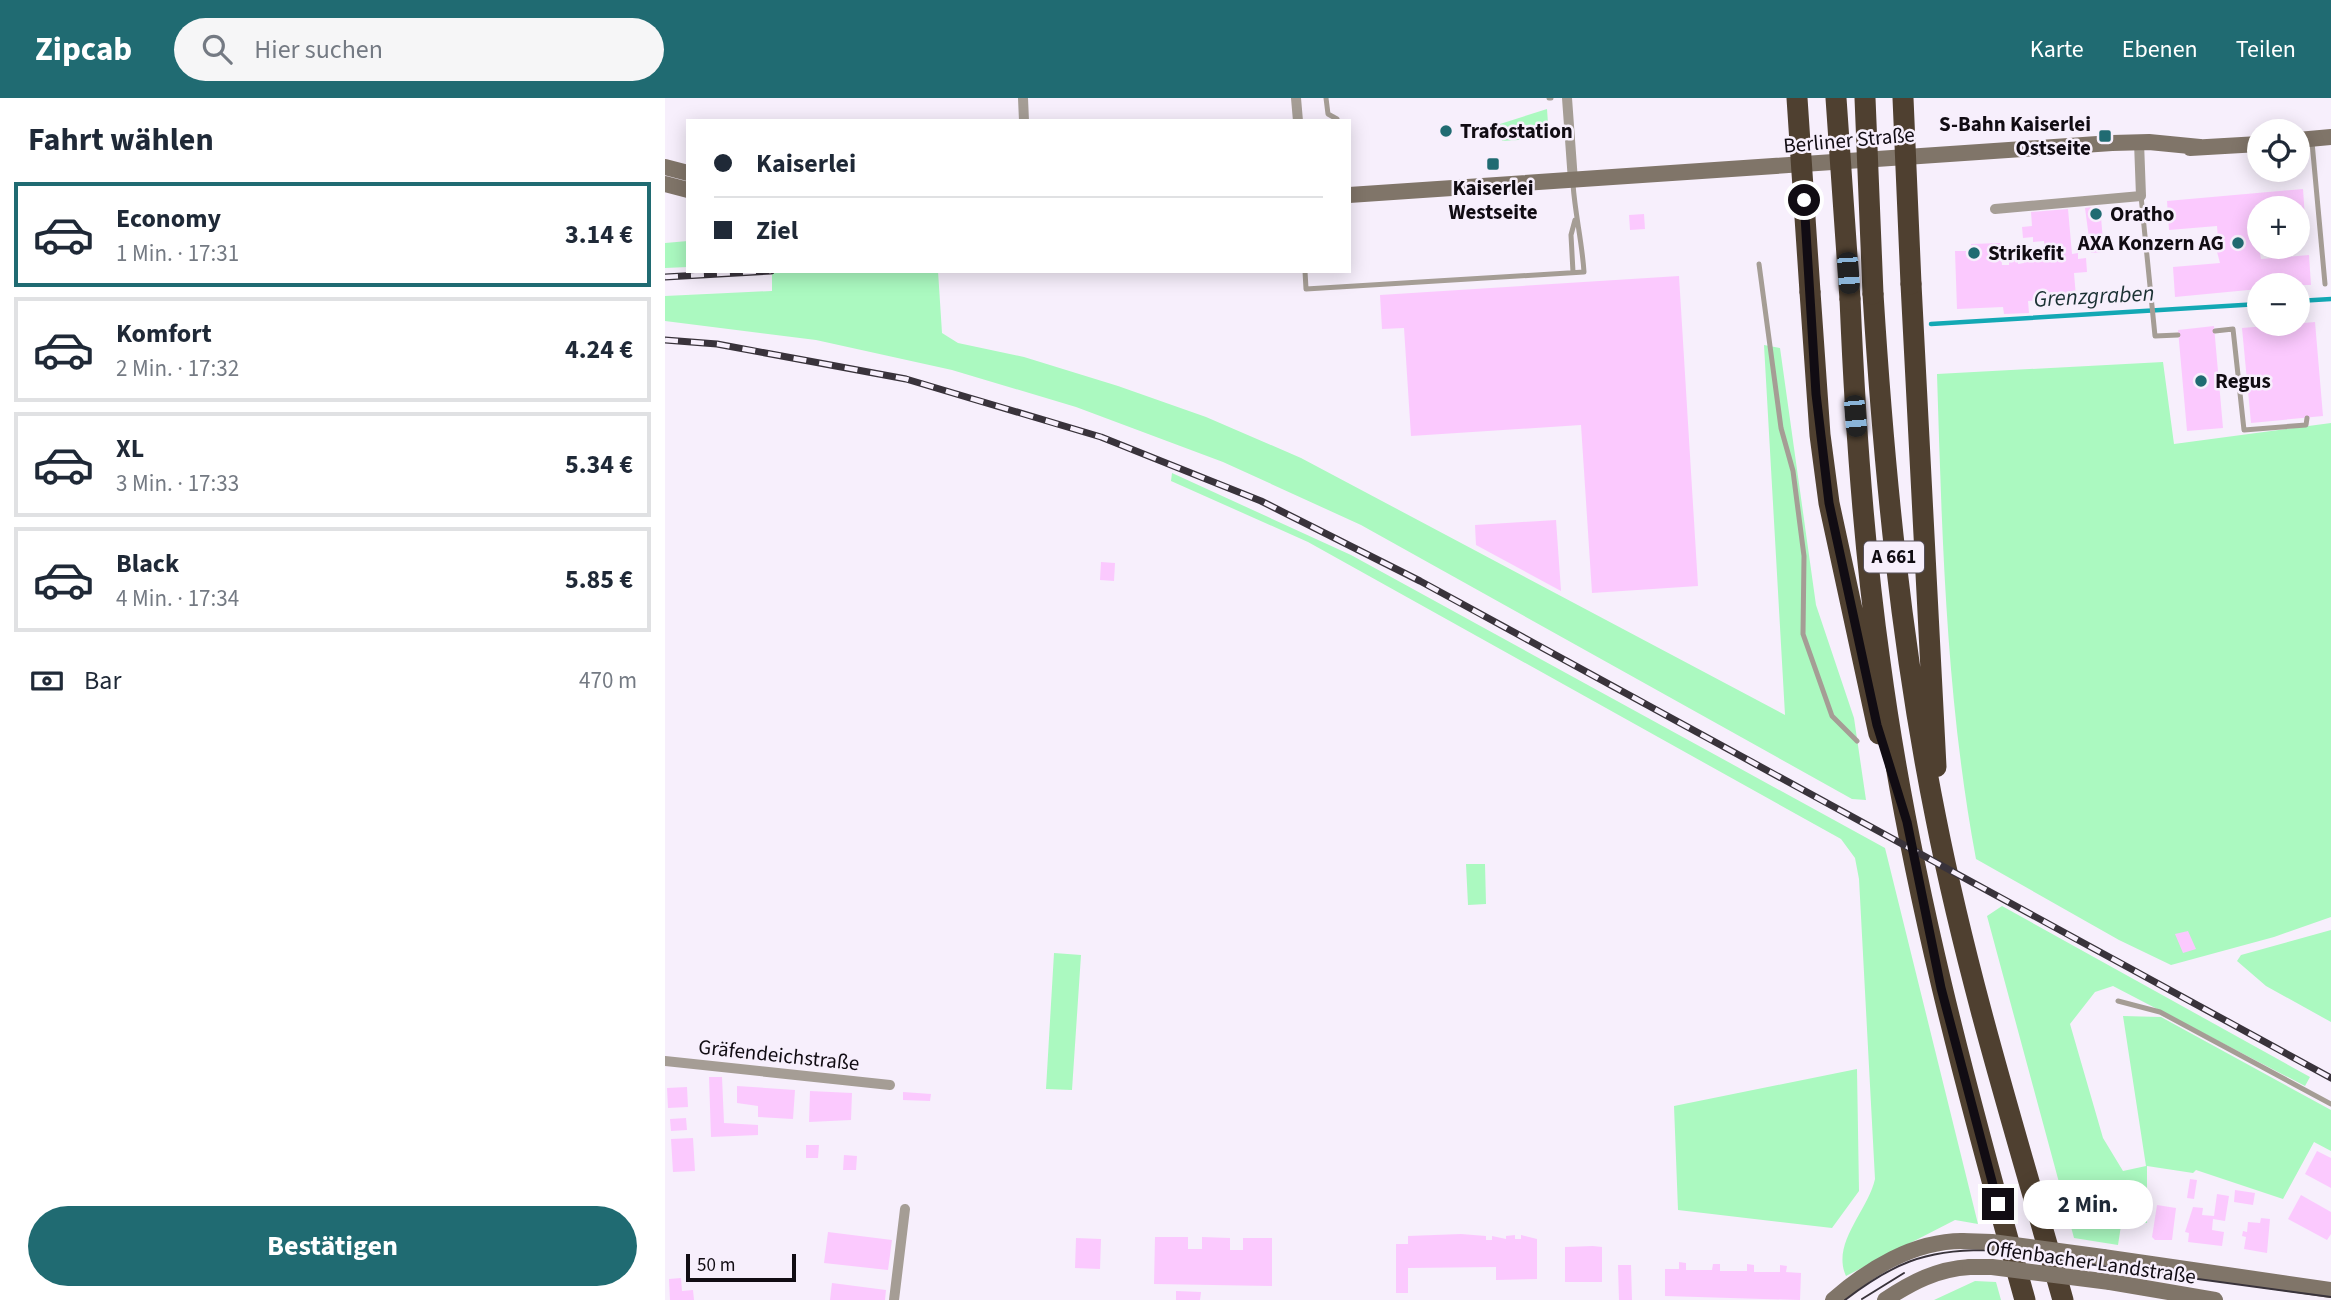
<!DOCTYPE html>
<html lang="de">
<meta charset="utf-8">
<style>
body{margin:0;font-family:"Source Sans 3",sans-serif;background:#f6f6f7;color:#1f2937;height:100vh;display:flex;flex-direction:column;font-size:26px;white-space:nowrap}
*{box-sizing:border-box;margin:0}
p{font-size:23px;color:#747a83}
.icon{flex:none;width:38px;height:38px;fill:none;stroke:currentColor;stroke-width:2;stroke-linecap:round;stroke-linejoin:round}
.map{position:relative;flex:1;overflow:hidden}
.sheet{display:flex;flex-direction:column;background:#fff;width:665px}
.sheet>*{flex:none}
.hud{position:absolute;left:21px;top:21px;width:665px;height:154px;border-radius:0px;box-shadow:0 4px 18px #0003;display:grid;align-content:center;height:154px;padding:0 28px;background:#fff}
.tools{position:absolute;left:1582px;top:21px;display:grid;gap:14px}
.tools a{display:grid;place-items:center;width:63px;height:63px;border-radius:50%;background:#fff;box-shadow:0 4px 18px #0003;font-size:35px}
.scale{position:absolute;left:21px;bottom:18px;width:110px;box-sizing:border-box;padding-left:7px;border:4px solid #110c13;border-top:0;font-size:19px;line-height:24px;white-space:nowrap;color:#110c13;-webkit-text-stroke:5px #f7effc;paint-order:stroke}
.end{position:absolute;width:32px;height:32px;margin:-16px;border:9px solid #110c13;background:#fff;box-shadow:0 0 0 4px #fff}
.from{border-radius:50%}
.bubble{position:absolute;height:49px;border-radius:24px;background:#fff;box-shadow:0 4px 18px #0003;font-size:23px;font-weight:700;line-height:49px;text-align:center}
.car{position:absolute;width:21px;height:42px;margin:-21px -10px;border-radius:9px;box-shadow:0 0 5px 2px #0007;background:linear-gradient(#222 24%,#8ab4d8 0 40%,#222 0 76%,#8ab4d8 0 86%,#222 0)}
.hud b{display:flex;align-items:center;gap:24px;height:66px;font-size:26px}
.hud b+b{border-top:2px solid #e0e1e3}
.hud i{width:18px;height:18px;background:#1f2937}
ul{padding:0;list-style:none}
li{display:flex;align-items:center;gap:21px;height:105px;margin:0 14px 10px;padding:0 14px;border:4px solid #e0e1e3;border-radius:0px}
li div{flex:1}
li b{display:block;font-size:26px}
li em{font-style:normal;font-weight:700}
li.on{border-color:#206b72}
li>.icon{width:63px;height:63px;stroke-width:1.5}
h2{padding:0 28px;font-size:32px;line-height:84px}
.pay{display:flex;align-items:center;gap:18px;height:77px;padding:0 28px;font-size:26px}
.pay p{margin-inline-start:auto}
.action{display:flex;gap:14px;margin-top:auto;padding:14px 28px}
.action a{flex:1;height:80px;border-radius:42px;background:#206b72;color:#fff;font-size:28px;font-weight:700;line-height:80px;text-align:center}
header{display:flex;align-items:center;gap:42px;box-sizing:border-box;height:98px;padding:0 35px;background:#206b72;color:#fff}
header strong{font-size:33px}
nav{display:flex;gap:38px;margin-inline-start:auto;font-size:24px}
.search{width:490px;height:63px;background:#f6f6f7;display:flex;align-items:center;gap:18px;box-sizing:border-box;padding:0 24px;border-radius:38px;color:#747a83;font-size:26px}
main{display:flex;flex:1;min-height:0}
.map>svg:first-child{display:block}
.green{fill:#abf9c0}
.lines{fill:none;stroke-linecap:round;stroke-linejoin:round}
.stream{stroke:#13a8b4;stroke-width:4.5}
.building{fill:#fbc9fe}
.lane{stroke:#a59d95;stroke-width:5}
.street{stroke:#a59d95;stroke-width:10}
.secondary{stroke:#807569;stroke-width:16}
.highway{stroke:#4f4030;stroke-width:21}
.tram{stroke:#39333b;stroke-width:2}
.rail-casing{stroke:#39333b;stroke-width:7}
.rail{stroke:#f7effc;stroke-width:4.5;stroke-dasharray:13;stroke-linecap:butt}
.secondary-bridge{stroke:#807569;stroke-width:16}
.highway-bridge{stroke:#4f4030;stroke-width:21}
.route{stroke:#110c13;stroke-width:9}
.poi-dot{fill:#206b72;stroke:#f7effc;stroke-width:2.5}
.labels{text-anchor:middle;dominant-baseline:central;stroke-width:5;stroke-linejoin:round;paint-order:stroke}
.shield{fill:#f7effc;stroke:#565059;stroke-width:2}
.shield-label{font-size:19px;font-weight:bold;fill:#110c13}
.poi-label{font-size:21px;font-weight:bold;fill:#110c13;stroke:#f7effc;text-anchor:start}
.street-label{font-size:21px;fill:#110c13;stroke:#f7effc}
.water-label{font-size:23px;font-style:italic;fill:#1b3133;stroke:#f7effc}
</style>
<header>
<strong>Zipcab</strong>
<div class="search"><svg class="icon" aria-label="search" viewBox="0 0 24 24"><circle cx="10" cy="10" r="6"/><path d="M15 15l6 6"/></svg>Hier suchen</div>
<nav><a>Karte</a><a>Ebenen</a><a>Teilen</a></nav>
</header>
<main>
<section class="sheet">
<h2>Fahrt wählen</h2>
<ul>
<li class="on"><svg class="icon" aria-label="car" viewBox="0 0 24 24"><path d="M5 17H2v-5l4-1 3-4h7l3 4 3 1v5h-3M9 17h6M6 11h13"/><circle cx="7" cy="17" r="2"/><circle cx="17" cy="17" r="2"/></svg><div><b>Economy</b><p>1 Min. · 17:31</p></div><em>3.14 €</em></li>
<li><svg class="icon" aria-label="car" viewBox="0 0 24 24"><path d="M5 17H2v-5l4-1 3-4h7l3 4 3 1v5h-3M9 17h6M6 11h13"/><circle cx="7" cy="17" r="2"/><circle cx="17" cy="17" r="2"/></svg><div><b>Komfort</b><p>2 Min. · 17:32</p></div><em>4.24 €</em></li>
<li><svg class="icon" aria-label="car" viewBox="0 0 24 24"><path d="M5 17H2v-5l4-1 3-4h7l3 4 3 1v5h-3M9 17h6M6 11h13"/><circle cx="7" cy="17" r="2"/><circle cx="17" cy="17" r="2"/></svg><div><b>XL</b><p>3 Min. · 17:33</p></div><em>5.34 €</em></li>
<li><svg class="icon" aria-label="car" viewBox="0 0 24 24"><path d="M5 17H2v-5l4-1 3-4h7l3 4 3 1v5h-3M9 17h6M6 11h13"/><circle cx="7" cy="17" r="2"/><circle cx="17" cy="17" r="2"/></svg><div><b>Black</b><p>4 Min. · 17:34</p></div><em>5.85 €</em></li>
</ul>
<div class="pay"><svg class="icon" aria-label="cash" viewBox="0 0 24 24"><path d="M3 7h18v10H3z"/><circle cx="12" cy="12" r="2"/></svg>Bar<p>470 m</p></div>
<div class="action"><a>Bestätigen</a></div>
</section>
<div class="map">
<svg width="1666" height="1202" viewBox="0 0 1666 1202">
<rect width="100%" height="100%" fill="#f7effc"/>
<!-- green -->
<path class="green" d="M 882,11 L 884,40 L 837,43 L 835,26 Z
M 23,143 L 23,169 L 0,170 L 0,145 Z
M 107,173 L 273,173 L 277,235 L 293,245 L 359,259 L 453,288 L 541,319 L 636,360 L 1120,617 L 1099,247 L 1115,250 L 1151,507 L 1189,620 L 1201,702 L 1187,701 L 696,427 L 558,364 L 411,309 L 287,272 L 151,242 L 0,223 L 0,198 L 107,193 Z
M 1498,264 L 1509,346 L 1666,325 L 1666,819 L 1609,839 L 1506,867 L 1454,842 L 1311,761 C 1281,601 1277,438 1272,276 Z
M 507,375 L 686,457 L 1220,750 L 1313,1126 L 1290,1122 L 1181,1178 C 1166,1145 1203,1113 1210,1081 L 1194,781 L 1190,760 L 1176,741 L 643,444 L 506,383 Z
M 801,766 L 820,766 L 821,806 L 803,807 Z
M 1337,808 L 1645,979 L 1640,988 L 1448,888 L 1430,894 L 1405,926 L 1438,1040 L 1458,1073 L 1481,1068 L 1458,918 L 1496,919 L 1666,1012 L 1666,1053 L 1649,1044 L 1618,1101 L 1531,1072 L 1528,1075 L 1482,1068 L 1482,1125 L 1457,1121 L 1453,1147 L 1409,1140 L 1322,818 Z
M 1666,832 L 1666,924 L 1601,888 L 1572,863 L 1576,857 Z
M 389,855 L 416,857 L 407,992 L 381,991 Z
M 1192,971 L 1194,1093 L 1167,1130 L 1013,1112 L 1009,1008 Z
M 1310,1183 L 1331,1184 L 1336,1202 L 1269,1202 Z"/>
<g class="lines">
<!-- stream -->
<path class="stream" d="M 1633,203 L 1666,201
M 1266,226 L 1594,206"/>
</g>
<!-- building -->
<path class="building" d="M 1638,91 L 1640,120 L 1633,121 L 1633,110 L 1594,110 L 1594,149 L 1596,161 L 1644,157 L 1646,187 L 1594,187 L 1594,191 L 1510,199 L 1508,169 L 1555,165 L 1551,150 L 1553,141 L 1552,128 L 1504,132 L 1502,103 Z
M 1435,108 L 1439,154 L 1426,155 L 1420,110 Z
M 1403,111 L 1407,156 L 1413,155 L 1413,161 L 1421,160 L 1422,174 L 1409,175 L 1411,199 L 1363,203 L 1364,215 L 1339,216 L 1338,209 L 1292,211 L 1290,153 L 1306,153 L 1306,146 L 1335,145 L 1337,167 L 1344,167 L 1344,162 L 1353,161 L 1353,166 L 1359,165 L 1358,153 L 1380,151 L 1379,143 L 1368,144 L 1368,139 L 1358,140 L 1357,129 L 1367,128 L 1366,114 Z
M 979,116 L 980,131 L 965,132 L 964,117 Z
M 1014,178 L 1033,488 L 927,495 L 916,327 L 746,338 L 739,230 L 717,231 L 715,197 Z
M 1650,224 L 1658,318 L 1586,325 L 1577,230 Z
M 1549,228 L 1558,330 L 1522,333 L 1513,232 Z
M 891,422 L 896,493 L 811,447 L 810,427 Z
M 436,464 L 450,465 L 449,483 L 435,482 Z
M 1523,833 L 1531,851 L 1518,855 L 1510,836 Z
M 44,979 L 57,979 L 59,1025 L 93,1027 L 93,1037 L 46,1039 Z
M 72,988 L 130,992 L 128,1021 L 93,1019 L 93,1008 L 72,1005 Z
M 22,989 L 23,1009 L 3,1010 L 2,990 Z
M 145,993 L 187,995 L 186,1022 L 144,1024 Z
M 238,994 L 266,996 L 265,1003 L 238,1002 Z
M 21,1020 L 22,1032 L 6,1033 L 5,1021 Z
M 28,1040 L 30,1073 L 8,1074 L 6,1041 Z
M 141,1047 L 154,1047 L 153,1060 L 141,1060 Z
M 1652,1053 L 1666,1060 L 1666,1090 L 1640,1076 Z
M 179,1057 L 192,1058 L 191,1072 L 178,1072 Z
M 1525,1081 L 1532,1082 L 1529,1101 L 1522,1100 Z
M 1570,1092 L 1590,1095 L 1588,1107 L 1569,1104 Z
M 1552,1096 L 1564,1098 L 1560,1123 L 1548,1121 L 1547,1132 L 1559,1134 L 1557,1148 L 1523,1144 L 1524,1135 L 1520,1134 L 1528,1109 L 1538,1110 L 1537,1117 L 1549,1118 Z
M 1636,1097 L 1666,1114 L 1666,1136 L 1662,1142 L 1623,1121 Z
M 1492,1107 L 1511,1110 L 1507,1142 L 1490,1142 L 1487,1139 Z
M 1596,1120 L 1605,1121 L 1602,1155 L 1579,1151 L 1581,1139 L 1577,1138 L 1578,1133 L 1582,1134 L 1583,1124 L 1595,1125 Z
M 163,1134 L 227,1142 L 223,1172 L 159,1165 Z
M 796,1136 L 821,1138 L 821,1142 L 827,1142 L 827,1138 L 841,1141 L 841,1138 L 850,1137 L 850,1141 L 856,1141 L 856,1137 L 872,1141 L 872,1181 L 831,1182 L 831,1169 L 743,1170 L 743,1195 L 731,1195 L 731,1146 L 743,1146 L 743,1138 Z
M 490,1139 L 523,1139 L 523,1151 L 537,1151 L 537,1139 L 565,1140 L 565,1152 L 578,1152 L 578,1140 L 607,1140 L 607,1188 L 489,1186 Z
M 411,1140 L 436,1141 L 435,1171 L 410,1170 Z
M 928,1148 L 937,1149 L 937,1184 L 900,1184 L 900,1149 Z
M 1014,1164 L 1021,1165 L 1021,1172 L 1047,1172 L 1048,1166 L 1055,1166 L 1055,1173 L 1082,1173 L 1082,1166 L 1089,1167 L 1089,1174 L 1115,1174 L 1115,1167 L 1122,1168 L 1121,1174 L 1136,1175 L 1135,1202 L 1000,1198 L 1000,1171 L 1014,1171 Z
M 953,1167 L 966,1167 L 967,1202 L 954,1202 Z
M 16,1180 L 17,1193 L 28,1192 L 29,1202 L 5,1202 L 4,1181 Z
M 167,1185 L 221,1192 L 220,1202 L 165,1202 Z
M 511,1193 L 536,1194 L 535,1202 L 511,1202 Z"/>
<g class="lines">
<!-- lane -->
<path class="lane" d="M 661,0 L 663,16 L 672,21
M 884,0 L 886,0
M 1647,44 L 1660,186
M 1476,98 L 1490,238 L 1513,237
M 1094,166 L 1116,330 L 1128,373 L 1139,458 L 1138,536 L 1167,618 L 1192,643
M 640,173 L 641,191 L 919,174 C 917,143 910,116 908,86
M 908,174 L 906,137 L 910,122
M 1550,233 L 1568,231 L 1579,332 L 1641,327 L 1642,320
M 1453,903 L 1495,914 L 1666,1006"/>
<!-- street -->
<path class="street" d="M 358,0 L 359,23
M 631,0 L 633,23
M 902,0 L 908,83
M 1330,111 L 1476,98 L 1474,44
M 0,963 L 225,987
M 229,1202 L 240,1111"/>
<!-- secondary -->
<path class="secondary" d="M 1633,42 L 1666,39
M 1525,50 L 1594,46
M 0,69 L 23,75
M 0,86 L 23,92
M 684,97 L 1447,45 L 1484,44 L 1535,49
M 1438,1159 L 1666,1192
M 1445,1184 L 1550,1202
M 1168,1202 C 1203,1171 1249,1143 1297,1143
M 1220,1202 C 1247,1184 1272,1171 1305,1169"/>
<!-- highway -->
<path class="highway" d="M 1246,186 L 1271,669
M 1145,194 L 1155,337 L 1164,405 L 1214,636
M 1208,196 C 1219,372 1236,548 1271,721 C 1303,883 1353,1043 1398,1202
M 1185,201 C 1190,322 1198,444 1215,564 C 1244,781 1301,992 1360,1202"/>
<!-- tram -->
<path class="tram" d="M 1197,1201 L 1239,1175
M 1180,1202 C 1227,1166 1259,1152 1319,1152 L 1666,1199"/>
<defs>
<path id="rail" d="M 0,179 L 106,173
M 0,242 L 52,246 L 241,281 L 436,339 L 596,403 L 755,483 L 1666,980"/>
</defs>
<!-- rail casing -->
<use href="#rail" class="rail-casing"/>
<!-- rail -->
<use href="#rail" class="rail"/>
<!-- secondary-bridge -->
<path class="secondary-bridge" d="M 1297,1143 L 1327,1144 L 1438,1159
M 1305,1169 L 1327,1169 L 1445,1184"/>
<!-- highway-bridge -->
<path class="highway-bridge" d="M 1132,0 L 1145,194
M 1171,0 L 1185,201
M 1200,0 L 1208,196
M 1238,0 L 1246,186"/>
</g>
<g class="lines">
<!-- route -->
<path class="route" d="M 1139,102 L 1151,296 L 1164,405 L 1212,627 L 1242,724 L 1276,890 L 1333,1106"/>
</g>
<!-- markers -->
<g class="poi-dot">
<circle cx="781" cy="33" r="7"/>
<rect x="1433" y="31" width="14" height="14" rx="3.5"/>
<rect x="821" y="59" width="14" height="14" rx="3.5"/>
<circle cx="1431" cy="116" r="7"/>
<circle cx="1573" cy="145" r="7"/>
<circle cx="1309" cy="155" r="7"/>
<circle cx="1536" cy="283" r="7"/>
</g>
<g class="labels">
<!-- shield labels -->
<rect class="shield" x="1199" y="443.5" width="60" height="31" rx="5"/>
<g class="shield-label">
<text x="1229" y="459">A 661</text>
</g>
<!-- poi labels -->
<g class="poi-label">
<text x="1426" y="26" text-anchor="end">S-Bahn Kaiserlei<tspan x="1426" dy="24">Ostseite</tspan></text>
<text x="795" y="33">Trafostation</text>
<text x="828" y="90" text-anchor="middle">Kaiserlei<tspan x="828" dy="24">Westseite</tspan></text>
<text x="1445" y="116">Oratho</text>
<text x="1559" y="145" text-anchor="end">AXA Konzern AG</text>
<text x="1323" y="155">Strikefit</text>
<text x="1550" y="283">Regus</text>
</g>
<!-- street labels -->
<g class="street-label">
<text transform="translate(1184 42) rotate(-5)">Berliner Straße</text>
<text transform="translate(114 957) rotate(6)">Gräfendeichstraße</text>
<text transform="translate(1426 1164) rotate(8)">Offenbacher Landstraße</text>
</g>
<!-- water labels -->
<g class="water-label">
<text transform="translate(1429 198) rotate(-3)">Grenzgraben</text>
</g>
</g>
</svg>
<div class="tools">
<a><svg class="icon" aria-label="locate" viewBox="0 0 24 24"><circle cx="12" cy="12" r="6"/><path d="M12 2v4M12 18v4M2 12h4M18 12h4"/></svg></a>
<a>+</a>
<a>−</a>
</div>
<div class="scale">50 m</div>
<i class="end from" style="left:1139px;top:102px"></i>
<i class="end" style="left:1333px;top:1106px"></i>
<div class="bubble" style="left:1358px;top:1082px;width:130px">2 Min.</div>
<i class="car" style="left:1183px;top:175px;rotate:176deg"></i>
<i class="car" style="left:1190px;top:318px;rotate:175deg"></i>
<div class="hud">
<b><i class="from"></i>Kaiserlei</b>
<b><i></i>Ziel</b>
</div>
</div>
</main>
